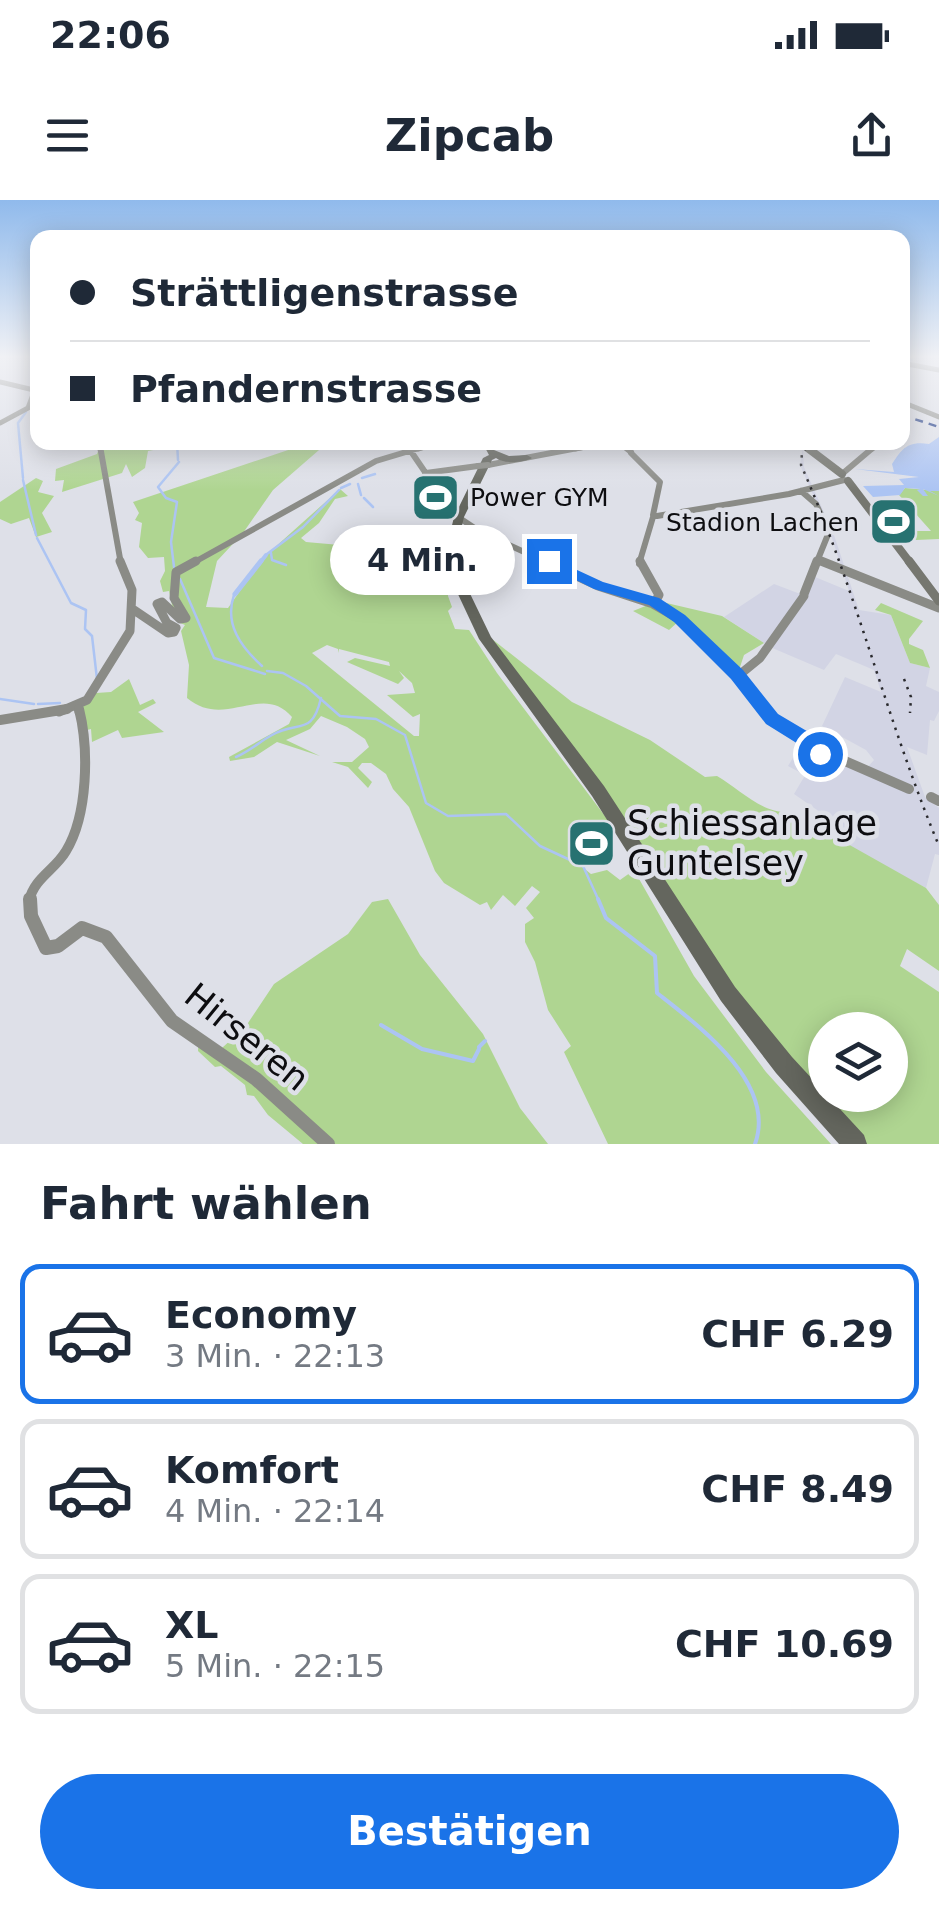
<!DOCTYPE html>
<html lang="de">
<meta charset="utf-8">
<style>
body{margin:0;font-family:"DejaVu Sans",sans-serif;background:#f6f6f7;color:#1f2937;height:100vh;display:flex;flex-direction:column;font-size:38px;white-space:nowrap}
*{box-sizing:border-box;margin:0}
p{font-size:32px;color:#747a83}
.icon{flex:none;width:55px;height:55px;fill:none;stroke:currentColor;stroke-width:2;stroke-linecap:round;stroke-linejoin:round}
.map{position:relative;height:944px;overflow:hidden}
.side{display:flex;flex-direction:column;background:#fff;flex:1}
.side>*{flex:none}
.banner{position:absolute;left:30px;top:30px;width:880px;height:220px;border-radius:20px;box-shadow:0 5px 25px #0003;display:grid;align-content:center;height:220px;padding:0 40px;background:#fff}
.controls{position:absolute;left:808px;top:812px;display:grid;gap:20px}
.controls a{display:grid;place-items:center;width:100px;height:100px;border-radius:50%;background:#fff;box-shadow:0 5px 25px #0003;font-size:50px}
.end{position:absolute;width:45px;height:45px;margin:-22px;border:12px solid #1a73e8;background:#fff;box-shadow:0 0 0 5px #fff}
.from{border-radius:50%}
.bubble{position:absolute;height:70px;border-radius:35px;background:#fff;box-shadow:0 5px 25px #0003;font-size:32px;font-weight:700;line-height:70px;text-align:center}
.banner b{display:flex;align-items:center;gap:35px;height:95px;font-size:38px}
.banner b+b{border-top:2px solid #e0e1e3}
.banner i{width:25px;height:25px;background:#1f2937}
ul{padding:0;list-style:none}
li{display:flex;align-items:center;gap:30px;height:140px;margin:0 20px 15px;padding:0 20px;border:5px solid #e0e1e3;border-radius:20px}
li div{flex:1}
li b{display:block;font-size:38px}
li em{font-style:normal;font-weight:700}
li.on{border-color:#1a73e8}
li>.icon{width:90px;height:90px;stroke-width:1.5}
h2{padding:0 40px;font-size:45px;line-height:120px}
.cta{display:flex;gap:20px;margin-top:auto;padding:20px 40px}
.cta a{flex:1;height:115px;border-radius:60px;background:#1a73e8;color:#fff;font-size:40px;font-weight:700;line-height:115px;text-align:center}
.status{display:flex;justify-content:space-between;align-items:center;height:70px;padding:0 50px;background:#fff;direction:ltr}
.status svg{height:28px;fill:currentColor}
header{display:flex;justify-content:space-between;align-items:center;height:130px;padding:0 40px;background:#fff;font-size:45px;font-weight:700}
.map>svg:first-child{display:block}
.built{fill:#d2d4e4}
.green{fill:#afd591;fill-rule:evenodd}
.water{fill:#acc4f3}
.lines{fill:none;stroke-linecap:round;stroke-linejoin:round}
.stream-far1{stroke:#acc4f3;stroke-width:2.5}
.stream{stroke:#acc4f3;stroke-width:4}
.canal-far1{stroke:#acc4f3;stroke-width:4}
.canal{stroke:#acc4f3;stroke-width:5}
.ferry{stroke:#042378;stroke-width:2.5;stroke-dasharray:8 6;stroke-linecap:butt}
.secondary-far4{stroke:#8a8b86;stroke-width:5}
.secondary-far3{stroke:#8a8b86;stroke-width:6}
.secondary-far2{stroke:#8a8b86;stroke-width:9}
.secondary-far1{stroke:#8a8b86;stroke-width:10}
.secondary{stroke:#8a8b86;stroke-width:14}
.primary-far2{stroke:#767770;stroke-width:6}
.primary-far1{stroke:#767770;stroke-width:8}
.primary{stroke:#767770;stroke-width:9}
.highway{fill:#64665e;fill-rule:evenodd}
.rail{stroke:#2a2a2e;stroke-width:2.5;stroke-dasharray:2.5 6;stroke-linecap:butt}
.secondary-bridge{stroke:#8a8b86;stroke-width:6}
.route{fill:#1a73e8}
.labels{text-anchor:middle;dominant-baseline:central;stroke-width:9;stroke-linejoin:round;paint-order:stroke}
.far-poi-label{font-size:25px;fill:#0d0d10;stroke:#dee0e8;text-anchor:start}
.near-poi-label{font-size:35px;fill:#0d0d10;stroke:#dee0e8;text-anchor:start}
.near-street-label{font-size:35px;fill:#0d0d10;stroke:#dee0e8}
</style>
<div class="status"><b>22:06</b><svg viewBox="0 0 49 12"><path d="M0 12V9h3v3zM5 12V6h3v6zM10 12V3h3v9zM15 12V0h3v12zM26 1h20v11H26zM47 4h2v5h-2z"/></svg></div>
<header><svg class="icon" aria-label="menu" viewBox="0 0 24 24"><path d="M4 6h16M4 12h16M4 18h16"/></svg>Zipcab<svg class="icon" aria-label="share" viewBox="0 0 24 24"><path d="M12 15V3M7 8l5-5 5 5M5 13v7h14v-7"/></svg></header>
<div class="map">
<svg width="939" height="944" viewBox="0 0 939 944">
<rect width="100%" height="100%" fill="#dee0e8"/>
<!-- built -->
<path class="built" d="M 803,248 L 804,267 L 834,335 L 859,410 L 891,415 L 910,463 L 930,468 L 926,486 L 939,492 L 939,511 L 934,521 L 930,520 L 927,555 L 907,547 L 925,597 L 939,608 L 939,655 L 935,654 L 926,688 L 823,633 L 830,619 L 794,594 L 810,567 L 803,574 L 788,566 L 803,541 L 815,552 L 811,563 L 819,555 L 865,570 L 874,560 L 866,550 L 822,526 L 845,477 L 881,492 L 874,470 L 836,454 L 824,470 L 770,447 L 724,417 L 774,384 L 803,395 L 808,394 L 815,377 L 849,391 L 831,335 L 800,265 Z"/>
<!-- green -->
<path class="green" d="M 101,243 L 161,243 L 164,248 L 148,251 L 145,268 L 132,277 L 126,264 L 122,273 L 62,292 L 64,280 L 55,281 L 56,269 L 97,254 Z
M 309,243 L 352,243 L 337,250 L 319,250 L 273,290 L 243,333 L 217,361 L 206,407 L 228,408 L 264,357 L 340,289 L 348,296 L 335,299 L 319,323 L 301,338 L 306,342 L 362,347 L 374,343 C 385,358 415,366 433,358 L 447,365 L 448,396 L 452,407 L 448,411 L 455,429 L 469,430 L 497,473 L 611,624 L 605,624 L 576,662 L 591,674 L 607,670 L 620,680 L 634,670 L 694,776 L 766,872 L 831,944 L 608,944 L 564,852 L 571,846 L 548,810 L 535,762 L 525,742 L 525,724 L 534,718 L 526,708 L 540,692 L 532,686 L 515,706 L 503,695 L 491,710 L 487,702 L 480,705 L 444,683 L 435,671 L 409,607 L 393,589 L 386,574 L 371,563 L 362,563 L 358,568 L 372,582 L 368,588 L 348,567 L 332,562 L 352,562 L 369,547 L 365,539 L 347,527 L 321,516 L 310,529 L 286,540 L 320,556 L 277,542 L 254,557 L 230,561 L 229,557 L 289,524 L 292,517 C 262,482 225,530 187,498 L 189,465 L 181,431 L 185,425 L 178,422 L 179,411 L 173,410 L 169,391 L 163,392 L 160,381 L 165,371 L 164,357 L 148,358 L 139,347 L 142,323 L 135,320 L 139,313 L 133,302 ZM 327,445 L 338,449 L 338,453 L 339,449 L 389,462 L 390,466 L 355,458 L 347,462 L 398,484 L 404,478 L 399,471 L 412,483 L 415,493 L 387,495 L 413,517 L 420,514 L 419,536 L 414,536 L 312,453 Z
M 36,278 L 43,281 L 38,292 L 54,296 L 42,313 L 52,332 L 36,337 L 29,318 L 11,324 L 0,319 L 0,302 Z
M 905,288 L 939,291 L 939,339 L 916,340 L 903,331 L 931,331 L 899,295 Z
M 658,401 L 722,416 L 764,443 L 744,455 L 738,473 L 680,420 L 669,430 L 633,411 Z
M 881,403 L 923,421 L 909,439 L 909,444 L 923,450 L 930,468 L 910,463 L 891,415 L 875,410 Z
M 492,439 L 572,502 L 650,540 L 705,577 L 717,576 C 740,589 761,614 791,612 L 926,688 L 939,705 L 939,771 L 907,749 L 900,766 L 939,792 L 939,944 L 866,944 L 742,806 ZM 825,830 L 890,830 L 890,895 L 825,895 Z
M 129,479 L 140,505 L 153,499 L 156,503 L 138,512 L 164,532 L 122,538 L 118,530 L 92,542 L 91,529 L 83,531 L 82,505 L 96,493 L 111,492 Z
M 388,699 L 420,755 L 483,834 L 520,908 L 548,944 L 303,944 L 268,915 L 254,896 L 247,895 L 245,885 L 221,866 L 215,867 L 198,851 L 199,834 L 222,848 L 246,826 L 274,784 L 348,734 L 372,702 Z"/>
<!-- water -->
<path class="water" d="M 939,237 L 939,291 L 930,291 L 939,296 L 923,289 L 928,296 L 923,296 L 917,290 L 921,289 L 905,288 L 900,295 L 873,297 L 863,286 L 904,285 L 899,279 L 919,277 L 855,269 L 894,272 L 892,264 C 901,251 906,240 929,244 Z"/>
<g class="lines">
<!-- stream-far1 -->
<path class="stream-far1" d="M 902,159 L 912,160
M 177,242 L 178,260
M 459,244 L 475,242
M 23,278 L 18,223 L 26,212
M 362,278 L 375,274
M 23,280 L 36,335
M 358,284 L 361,295
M 341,288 L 350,284
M 364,298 L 373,307
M 37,338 L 71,403 L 86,410 L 85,429 L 92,436 L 97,479
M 271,353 L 272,360 L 286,365
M 267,354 L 303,327 L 339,290
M 174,367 L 171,342 L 177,302 L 166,298 L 158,287 L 179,262
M 180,379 L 214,458 L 265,474
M 234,395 C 224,424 241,447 262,466
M 267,471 L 283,473 L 306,486 L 340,516 L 376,519 L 405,535 L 426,603 L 448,616 L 506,614 L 540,646 L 583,666 L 599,701
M 0,499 L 34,504
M 38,504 L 60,503
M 236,557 C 250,551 259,542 272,535 C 298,520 312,537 321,498"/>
<!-- stream -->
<path class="stream" d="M 598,699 L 606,718 L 655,756 L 657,793 C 699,826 777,883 755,944
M 381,825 L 422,849 L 473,861 L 479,849
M 479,847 L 485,841"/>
<!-- canal-far1 -->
<path class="canal-far1" d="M 259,364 L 266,355"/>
<!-- canal -->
<path class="canal" d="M 235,394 L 261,361"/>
<!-- ferry -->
<path class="ferry" d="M 902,215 L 939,227"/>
<!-- secondary-far4 -->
<path class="secondary-far4" d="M 902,163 L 939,170
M 0,182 L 38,191
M 902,202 L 939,217
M 0,223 L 28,208 L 34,192
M 902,223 L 907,226 L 902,230
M 619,242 L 627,249
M 100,249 L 100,242
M 418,249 L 440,242
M 575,249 L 609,242
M 872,249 L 880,242"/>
<!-- secondary-far3 -->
<path class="secondary-far3" d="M 100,246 L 121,364
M 624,246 L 631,252
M 410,250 L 425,272
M 631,253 L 660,282 L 653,315
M 488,265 L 588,246
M 425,273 L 437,303 L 479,331 L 550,364
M 426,273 L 478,266
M 842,274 L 875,246
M 801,291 L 816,304 L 829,332 L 816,364
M 657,316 L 789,294 L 844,280
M 818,360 L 827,364
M 191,364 L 376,261 L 426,246
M 639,364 L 653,317"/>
<!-- secondary-far2 -->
<path class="secondary-far2" d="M 544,361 L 598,386 L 650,403
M 640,361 L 659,395 L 655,402
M 821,361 L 939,408
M 804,394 L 817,361
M 653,404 L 681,420 L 738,476
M 134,410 L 168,433 L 174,432 L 176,428 L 167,423 L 157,404 L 162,402 L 180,419 L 186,418 L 174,398 L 176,372 L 196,361
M 738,476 L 760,458 L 804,396
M 738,477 L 766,512
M 78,506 L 79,512
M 59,512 L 87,500 L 130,431 L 132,390 L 120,361"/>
<!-- secondary-far1 -->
<path class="secondary-far1" d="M 764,509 L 773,520 L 817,548
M 0,520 L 67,509
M 822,551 L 909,589
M 931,597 L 939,601
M 29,701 C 34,678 55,670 66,651 C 88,615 89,549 79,509"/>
<!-- secondary -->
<path class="secondary" d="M 30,699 L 31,716 L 46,748 L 58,746 L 82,728 L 106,737 L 172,821 L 256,879 L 328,944"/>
<!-- primary-far2 -->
<path class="primary-far2" d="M 800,242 L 809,249"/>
<!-- primary-far1 -->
<path class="primary-far1" d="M 805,246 L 842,274
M 848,281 L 911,364"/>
<!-- primary -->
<path class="primary" d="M 909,361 L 939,401"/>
<!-- highway -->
<path class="highway" d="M 482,242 L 490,242 L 494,250 L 509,256 L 527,255 L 532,258 C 523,263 504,264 496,258 L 492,260 L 464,317 L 457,346 L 461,375 L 491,437 L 604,586 L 735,787 L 792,857 L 864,935 L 867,944 L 839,944 L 776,873 L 721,801 L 592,596 L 479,439 L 449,375 L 447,346 L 454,317 L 483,258 L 489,255 Z"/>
<!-- rail -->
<path class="rail" d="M 812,242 L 802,253 L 801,265 C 856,389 887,521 939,646
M 904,479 L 911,497 L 910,513"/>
<!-- secondary-bridge -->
<path class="secondary-bridge" d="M 478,266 L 488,265"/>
</g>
<!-- sky -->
<linearGradient id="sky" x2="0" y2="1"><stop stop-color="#90baec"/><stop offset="0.54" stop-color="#f0f1f5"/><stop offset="1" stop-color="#f0f1f5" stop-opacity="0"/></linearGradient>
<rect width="939" height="290" fill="url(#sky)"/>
<!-- route -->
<path class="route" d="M 549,357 L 603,382 L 659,398 L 685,415 L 743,470 L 778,514 L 827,543 L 826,559 L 814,559 L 811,552 L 766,524 L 731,479 L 674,422 L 649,405 L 594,389 L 544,364 L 542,361 Z"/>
<!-- icons -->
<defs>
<symbol id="stadium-square" viewBox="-11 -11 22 22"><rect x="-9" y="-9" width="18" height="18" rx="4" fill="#277271" stroke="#dee0e8"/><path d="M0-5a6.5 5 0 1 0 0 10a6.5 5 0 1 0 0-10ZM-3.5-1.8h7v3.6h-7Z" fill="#fff"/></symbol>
</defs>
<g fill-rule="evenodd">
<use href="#stadium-square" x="408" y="270" width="55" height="55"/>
<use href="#stadium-square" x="866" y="294" width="55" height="55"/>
<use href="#stadium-square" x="564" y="616" width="55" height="55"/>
</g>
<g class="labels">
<!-- far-poi labels -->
<g class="far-poi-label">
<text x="470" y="297">Power GYM</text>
<text x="859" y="322" text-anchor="end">Stadion Lachen</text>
</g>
<!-- near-poi labels -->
<g class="near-poi-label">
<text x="627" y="623">Schiessanlage<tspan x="627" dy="40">Guntelsey</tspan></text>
</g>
<!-- near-street labels -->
<g class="near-street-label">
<text transform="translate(247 837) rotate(39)">Hirseren</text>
</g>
</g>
</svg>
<div class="controls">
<a><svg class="icon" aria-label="layers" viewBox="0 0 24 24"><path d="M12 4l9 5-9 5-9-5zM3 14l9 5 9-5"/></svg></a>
</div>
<i class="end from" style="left:820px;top:554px"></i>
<i class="end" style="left:549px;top:361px"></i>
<div class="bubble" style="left:330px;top:325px;width:185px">4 Min.</div>
<div class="banner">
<b><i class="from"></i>Strättligenstrasse</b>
<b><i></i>Pfandernstrasse</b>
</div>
</div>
<section class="side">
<h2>Fahrt wählen</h2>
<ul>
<li class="on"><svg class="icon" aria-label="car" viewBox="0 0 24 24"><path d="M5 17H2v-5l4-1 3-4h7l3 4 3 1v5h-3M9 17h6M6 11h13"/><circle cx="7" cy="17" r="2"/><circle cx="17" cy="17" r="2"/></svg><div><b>Economy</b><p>3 Min. · 22:13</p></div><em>CHF 6.29</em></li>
<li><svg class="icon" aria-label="car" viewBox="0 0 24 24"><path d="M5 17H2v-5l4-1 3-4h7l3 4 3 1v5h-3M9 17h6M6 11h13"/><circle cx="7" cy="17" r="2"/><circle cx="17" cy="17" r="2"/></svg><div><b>Komfort</b><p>4 Min. · 22:14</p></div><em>CHF 8.49</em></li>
<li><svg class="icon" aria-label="car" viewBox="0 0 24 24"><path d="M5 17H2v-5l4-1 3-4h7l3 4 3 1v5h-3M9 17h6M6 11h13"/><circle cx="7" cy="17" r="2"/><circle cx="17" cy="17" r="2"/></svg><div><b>XL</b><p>5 Min. · 22:15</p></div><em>CHF 10.69</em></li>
</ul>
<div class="cta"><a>Bestätigen</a></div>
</section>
